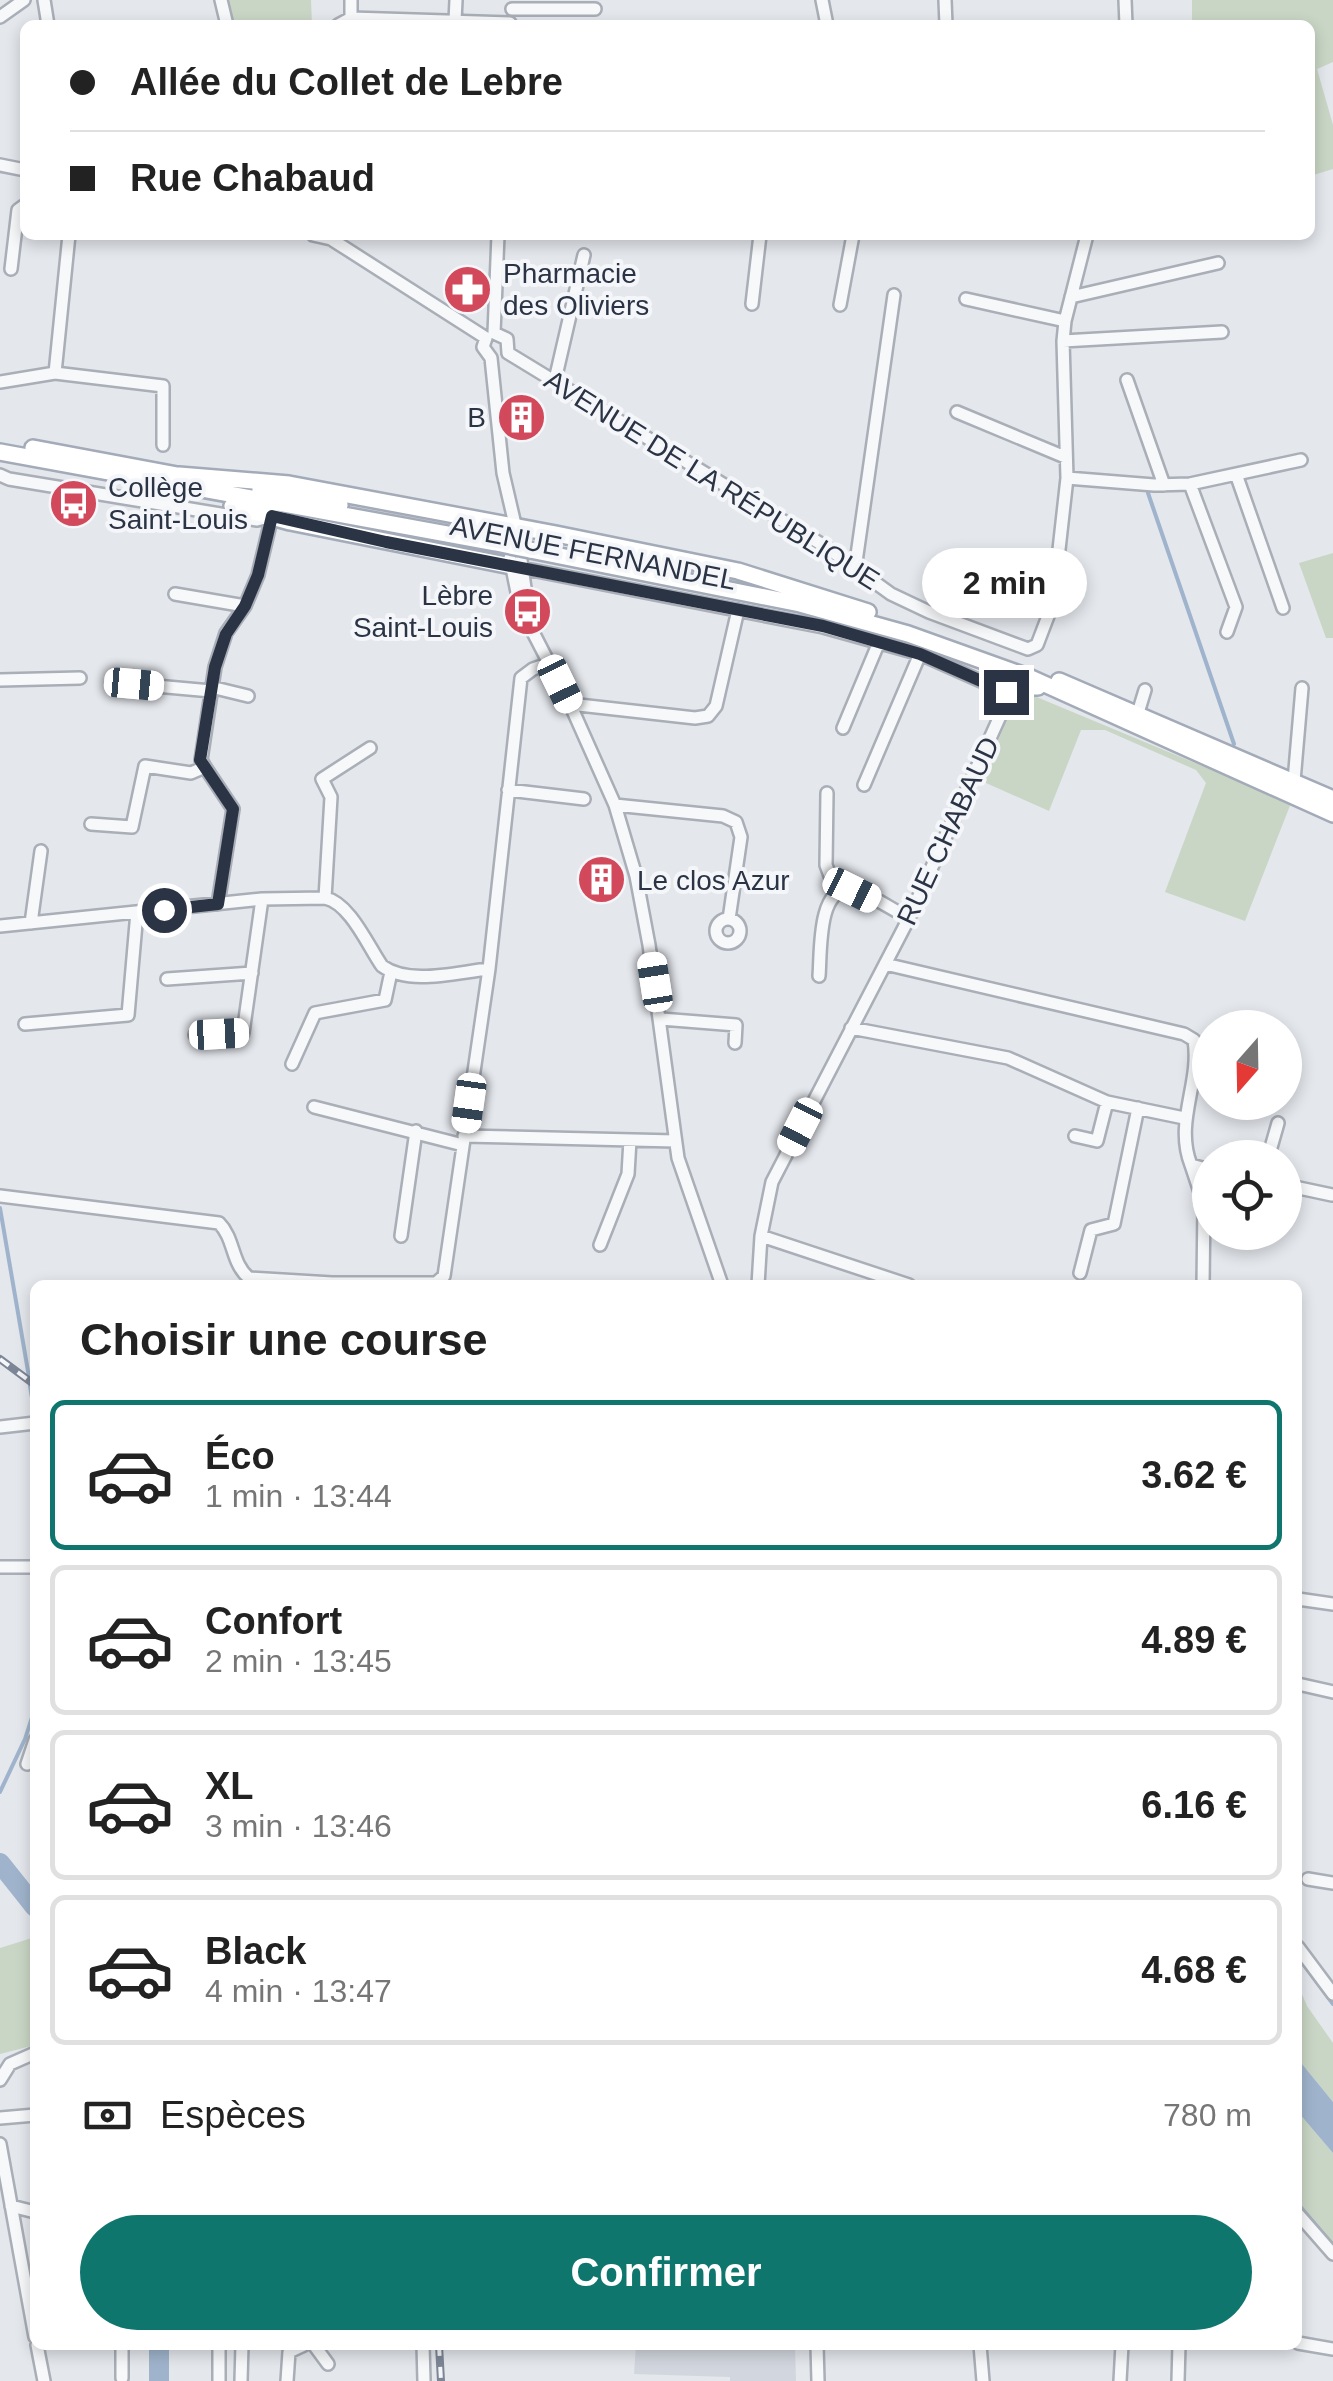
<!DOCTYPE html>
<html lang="fr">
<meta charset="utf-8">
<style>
body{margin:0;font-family:Helvetica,sans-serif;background:#f2f2f2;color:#222;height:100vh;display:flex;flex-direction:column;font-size:38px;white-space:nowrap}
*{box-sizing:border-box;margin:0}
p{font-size:32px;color:#767676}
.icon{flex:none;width:55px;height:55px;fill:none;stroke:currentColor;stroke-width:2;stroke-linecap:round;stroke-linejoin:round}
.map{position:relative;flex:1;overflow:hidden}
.details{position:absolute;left:30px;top:1280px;width:1272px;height:1070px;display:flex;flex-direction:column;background:#fff;border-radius:15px;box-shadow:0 5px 15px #0003}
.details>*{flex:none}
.guide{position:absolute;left:20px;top:20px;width:1295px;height:220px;border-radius:15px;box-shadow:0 5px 15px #0003;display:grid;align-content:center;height:220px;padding:0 50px;background:#fff}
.needle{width:65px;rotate:200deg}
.buttons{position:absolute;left:1192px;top:1010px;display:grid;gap:20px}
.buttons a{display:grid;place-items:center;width:110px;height:110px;border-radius:50%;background:#fff;box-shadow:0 5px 15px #0003;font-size:50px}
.end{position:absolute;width:45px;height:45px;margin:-22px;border:12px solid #2b3445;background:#fff;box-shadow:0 0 0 5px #fff}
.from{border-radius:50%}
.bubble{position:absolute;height:70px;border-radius:35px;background:#fff;box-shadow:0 5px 15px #0003;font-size:32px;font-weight:700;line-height:70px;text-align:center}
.car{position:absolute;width:30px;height:60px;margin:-30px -15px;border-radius:12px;box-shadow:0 0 8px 2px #0007;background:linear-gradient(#fff 24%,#345 0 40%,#fff 0 76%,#345 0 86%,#fff 0)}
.guide b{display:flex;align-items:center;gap:35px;height:95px;font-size:38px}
.guide b+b{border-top:2px solid #e0e0e0}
.guide i{width:25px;height:25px;background:#222}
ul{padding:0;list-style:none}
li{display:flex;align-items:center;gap:30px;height:150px;margin:0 20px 15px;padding:0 30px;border:5px solid #e0e0e0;border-radius:15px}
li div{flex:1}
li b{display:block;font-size:38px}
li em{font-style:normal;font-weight:700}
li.selected{border-color:#0f766e}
li>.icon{width:90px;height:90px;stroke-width:1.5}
h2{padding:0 50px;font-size:45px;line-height:120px}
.pay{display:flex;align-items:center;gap:25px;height:110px;padding:0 50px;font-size:38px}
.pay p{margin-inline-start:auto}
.button{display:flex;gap:20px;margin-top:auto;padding:20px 50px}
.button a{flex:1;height:115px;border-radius:60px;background:#0f766e;color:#fff;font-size:40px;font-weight:700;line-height:115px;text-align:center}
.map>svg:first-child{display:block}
.built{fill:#d2d6de}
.green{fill:#c9d6c5}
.water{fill:#9fb4cc}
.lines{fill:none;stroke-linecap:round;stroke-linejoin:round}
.stream{stroke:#9fb4cc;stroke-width:4}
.river{stroke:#9fb4cc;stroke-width:20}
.minor-casing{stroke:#a9aeb7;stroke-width:16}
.major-casing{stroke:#a3abb8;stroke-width:20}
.minor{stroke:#f7f8fa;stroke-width:11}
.major{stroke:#fff;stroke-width:15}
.rail-casing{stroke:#7d8696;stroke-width:8}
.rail{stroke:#f4f6f9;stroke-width:4;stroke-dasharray:11;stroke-linecap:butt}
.major-bridge-casing{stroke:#a3abb8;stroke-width:20;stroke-linecap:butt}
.major-bridge{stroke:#fff;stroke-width:15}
.route{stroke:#2b3445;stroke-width:12}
.labels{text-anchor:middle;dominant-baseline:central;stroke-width:8;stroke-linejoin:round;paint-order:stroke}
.poi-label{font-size:28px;fill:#2b3445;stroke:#f4f6f9;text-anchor:start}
.street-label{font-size:28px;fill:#2b3445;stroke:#f4f6f9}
</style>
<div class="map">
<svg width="1333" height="2381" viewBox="0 0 1333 2381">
<rect width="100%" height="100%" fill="#e4e7ec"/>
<!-- built -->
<path class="built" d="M 636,2345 L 795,2345 L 796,2381 L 730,2381 L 730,2377 L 634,2374 Z"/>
<!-- green -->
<path class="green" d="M 227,0 L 311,0 L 312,25 L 232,25 Z
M 1192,0 L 1333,0 L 1333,62 L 1317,69 L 1333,125 L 1333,169 L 1310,176 L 1310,25 L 1192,25 Z
M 1333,553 L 1333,638 L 1326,638 L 1299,563 Z
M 1027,693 L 1291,803 L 1245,921 L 1165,892 L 1206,783 L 1196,770 L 1105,730 L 1081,730 L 1049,811 L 986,783 L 984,774 L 1016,698 Z
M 35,1937 L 35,2045 L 0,2054 L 0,1948 Z
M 1298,1985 L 1307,2006 L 1333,2043 L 1333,2102 L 1298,2059 Z
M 1298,2112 L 1333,2153 L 1333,2244 L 1298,2204 Z"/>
<!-- water -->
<path class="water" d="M 1298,2059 L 1333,2102 L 1333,2153 L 1298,2112 Z"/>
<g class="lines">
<!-- stream -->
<path class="stream" d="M 1148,493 L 1234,744
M 0,1208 L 29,1377
M 30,1386 L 35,1416
M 0,1792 L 25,1739 L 35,1708
M 1298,1957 L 1333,2004
M 1298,2204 L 1333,2245"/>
<!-- river -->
<path class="river" d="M 0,1863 L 35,1907
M 159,2381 L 159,2345"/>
<defs>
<path id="minor" d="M 44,0 L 48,25
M 221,0 L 227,25
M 822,0 L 827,25
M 945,0 L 946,25
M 1125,0 L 1126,25
M 512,9 L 595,9
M 0,17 L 24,0
M 351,18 L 510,23
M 351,18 L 351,0
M 455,21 L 456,0
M 338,25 L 351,18
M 0,165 L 25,170
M 313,235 L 331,239 L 486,338
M 11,269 L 18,210 L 25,205
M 1071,297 L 1218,263
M 966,299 L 1065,321
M 752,304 L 760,235
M 840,305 L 853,235
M 494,333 L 498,235
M 494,333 L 507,339 L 508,353
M 486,338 L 483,347 L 491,358 L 503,473 L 517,533
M 1063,341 L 1222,332
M 508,353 L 826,547 L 891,594 L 929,612 L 1028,649 L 1037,645 L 1053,603 L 1067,478 L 1063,341 L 1065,321 L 1087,235
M 55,373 L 163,386 L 163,445
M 555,380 L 584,255
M 1127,380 L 1164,485
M 0,382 L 55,373 L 69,235
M 957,412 L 1065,457
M 1236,474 L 1283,608
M 0,475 L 9,479 L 257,520 L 272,516 L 258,575 L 245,606 L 226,633 L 215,667 L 201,760 L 205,767 L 191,773 L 145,766 L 132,827 L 91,824
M 1067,478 L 1154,485 L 1190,484 L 1301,460
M 1190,484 L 1236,607 L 1227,632
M 510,558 L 520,607 L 570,704 L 615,805 L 636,876 L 649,945 L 678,1158 L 722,1285
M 521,560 L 529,616
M 511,566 L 823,627 L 920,654 L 1010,694 L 909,918 L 772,1182 L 761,1236 L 758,1285
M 855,569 L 894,295
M 175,594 L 245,606
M 0,680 L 80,678
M 134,684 L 211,691
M 211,687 L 248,696
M 570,704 L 695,718 L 708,716 L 716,706 L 738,610
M 1138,713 L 1145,690
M 843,728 L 879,642
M 205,767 L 233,809 L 218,904
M 1294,781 L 1302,688
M 864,785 L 920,654
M 508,790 L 584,799
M 827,793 L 826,865 L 832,881 L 852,890
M 615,805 L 723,816 L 736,822 L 741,837 L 729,919
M 325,898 L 331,797 L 322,779 L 370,748
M716 931a12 12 0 1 1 24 0a12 12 0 1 1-24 0Z
M 31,923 L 41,851
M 0,926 L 262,899 L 325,898 C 350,903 368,946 382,966 C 410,986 457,972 489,969
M 885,964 L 1184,1034 L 1194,1040 C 1201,1083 1174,1122 1191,1165 L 1210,1170
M 819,976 C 821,954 817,884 852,890 C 870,893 892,910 909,918
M 167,979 L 252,973
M 661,1019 L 736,1025 L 735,1043
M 25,1024 L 128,1015 L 137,912
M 851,1028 L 1008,1058 L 1107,1102 L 1184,1118
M 195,1035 L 243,1033 L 262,899
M 292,1064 L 315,1013 L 385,1000 L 391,972
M 314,1107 L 463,1145
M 464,1136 L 675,1141
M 1075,1136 L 1097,1141 L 1107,1102
M 1268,1158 L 1278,1123
M 1191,1165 L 1204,1204 L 1203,1285
M 1285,1185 L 1332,1195
M 0,1196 L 219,1223 C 235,1239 231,1263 249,1278 L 332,1283 L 436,1283 L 444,1276 L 489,969 L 521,678 L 533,669 L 550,663
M 401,1236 L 416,1131
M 761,1236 L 909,1285
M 600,1245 L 628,1174 L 630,1140
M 1080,1273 L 1091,1230 L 1114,1224 L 1138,1108
M 0,1427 L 35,1423
M 0,1567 L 35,1567
M 1298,1599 L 1333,1604
M 1298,1684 L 1333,1692
M 27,1764 L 35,1740
M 1308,1879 L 1333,1883
M 1298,1947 L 1333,1994
M 0,2080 L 10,2064 L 35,2053
M 0,2118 L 35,2115
M 0,2144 L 35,2337
M 11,2206 L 35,2212
M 1298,2214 L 1333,2254
M 1298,2343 L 1333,2349
M 37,2345 L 44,2381
M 122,2345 L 122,2378
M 219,2345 L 219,2381
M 314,2345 L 328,2364
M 423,2345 L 424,2381
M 817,2345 L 818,2381
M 980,2345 L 983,2381
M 241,2381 L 242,2345
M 287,2381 L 289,2352 L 304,2345
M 1120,2381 L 1122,2345
M 1178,2381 L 1179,2345"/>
<path id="major" d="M 33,448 L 188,477
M 0,452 L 496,543
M 179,475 L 289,484 L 556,534 L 738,571 L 868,612
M 260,490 L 340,505
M 232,506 L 290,522 L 511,566
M 530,550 L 800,604 L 908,634 L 1031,678 L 1333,814
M 1059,681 L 1333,799
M 1010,694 L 1019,687 L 1038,687"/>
</defs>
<!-- minor casing -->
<use href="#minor" class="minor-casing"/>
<!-- major casing -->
<use href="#major" class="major-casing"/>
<!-- minor -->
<use href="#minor" class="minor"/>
<!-- major -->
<use href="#major" class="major"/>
<defs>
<path id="rail" d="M 0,1359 L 35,1385
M 439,2345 L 441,2381"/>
</defs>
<!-- rail casing -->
<use href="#rail" class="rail-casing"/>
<!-- rail -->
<use href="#rail" class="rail"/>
<defs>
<path id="major-bridge" d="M 496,543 L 530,550"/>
</defs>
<!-- major-bridge casing -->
<use href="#major-bridge" class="major-bridge-casing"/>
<!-- major-bridge -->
<use href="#major-bridge" class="major-bridge"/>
</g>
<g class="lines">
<!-- route -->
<path class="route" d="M 164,910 L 218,904 L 233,809 L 200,760 L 215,667 L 226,634 L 245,606 L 258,575 L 272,516 L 386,542 L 823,626 L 920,654 L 1006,692"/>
</g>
<!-- icons -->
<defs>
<symbol id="pharmacy-disc" viewBox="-11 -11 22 22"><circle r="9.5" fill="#d1495b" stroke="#f4f6f9"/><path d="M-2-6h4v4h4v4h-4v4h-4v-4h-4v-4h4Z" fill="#fff"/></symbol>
<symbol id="building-disc" viewBox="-11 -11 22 22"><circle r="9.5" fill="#d1495b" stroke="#f4f6f9"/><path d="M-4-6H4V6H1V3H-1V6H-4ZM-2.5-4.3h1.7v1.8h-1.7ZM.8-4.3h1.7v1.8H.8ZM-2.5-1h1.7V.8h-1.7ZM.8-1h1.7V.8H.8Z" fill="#fff"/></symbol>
<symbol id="bus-disc" viewBox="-11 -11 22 22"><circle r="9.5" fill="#d1495b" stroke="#f4f6f9"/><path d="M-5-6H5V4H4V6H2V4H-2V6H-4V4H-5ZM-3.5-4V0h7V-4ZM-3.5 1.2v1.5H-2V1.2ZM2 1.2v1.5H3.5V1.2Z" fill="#fff"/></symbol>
</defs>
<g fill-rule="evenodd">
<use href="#pharmacy-disc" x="440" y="262" width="55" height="55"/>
<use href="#building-disc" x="494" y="390" width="55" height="55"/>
<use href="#bus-disc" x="46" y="476" width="55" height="55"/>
<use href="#bus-disc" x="500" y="584" width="55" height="55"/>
<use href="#building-disc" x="574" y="852" width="55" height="55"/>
</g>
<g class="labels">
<!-- poi labels -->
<g class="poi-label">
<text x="503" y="273">Pharmacie<tspan x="503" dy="32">des Oliviers</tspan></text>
<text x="486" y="417" text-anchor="end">B</text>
<text x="108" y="487">Collège<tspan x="108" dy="32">Saint-Louis</tspan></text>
<text x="493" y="595" text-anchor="end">Lèbre<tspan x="493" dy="32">Saint-Louis</tspan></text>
<text x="637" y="880">Le clos Azur</text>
</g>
<!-- street labels -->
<g class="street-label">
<text transform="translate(712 480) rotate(32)">AVENUE DE LA RÉPUBLIQUE</text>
<text transform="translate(593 553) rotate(11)">AVENUE FERNANDEL</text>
<text transform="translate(948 831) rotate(-65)">RUE CHABAUD</text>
</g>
</g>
</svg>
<div class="buttons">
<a><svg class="needle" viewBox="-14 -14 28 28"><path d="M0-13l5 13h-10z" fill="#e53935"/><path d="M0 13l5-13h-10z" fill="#767676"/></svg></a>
<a><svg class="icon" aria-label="locate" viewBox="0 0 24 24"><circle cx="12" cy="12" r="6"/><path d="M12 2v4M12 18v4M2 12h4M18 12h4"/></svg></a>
</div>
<i class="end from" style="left:164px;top:910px"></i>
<i class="end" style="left:1006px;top:692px"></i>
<div class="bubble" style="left:922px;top:548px;width:165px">2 min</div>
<i class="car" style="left:134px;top:684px;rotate:95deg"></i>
<i class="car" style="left:560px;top:684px;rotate:154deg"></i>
<i class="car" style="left:852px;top:890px;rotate:116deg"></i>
<i class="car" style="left:655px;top:982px;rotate:351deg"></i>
<i class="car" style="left:219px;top:1034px;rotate:87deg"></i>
<i class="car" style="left:469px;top:1103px;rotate:188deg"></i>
<i class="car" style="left:800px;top:1127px;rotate:207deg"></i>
<div class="guide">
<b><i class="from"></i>Allée du Collet de Lebre</b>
<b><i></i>Rue Chabaud</b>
</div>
<section class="details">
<h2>Choisir une course</h2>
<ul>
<li class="selected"><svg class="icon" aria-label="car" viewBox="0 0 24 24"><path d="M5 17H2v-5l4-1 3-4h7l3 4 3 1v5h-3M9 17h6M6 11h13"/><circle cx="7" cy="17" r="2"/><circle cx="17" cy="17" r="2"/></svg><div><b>Éco</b><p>1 min · 13:44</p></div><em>3.62 €</em></li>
<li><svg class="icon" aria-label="car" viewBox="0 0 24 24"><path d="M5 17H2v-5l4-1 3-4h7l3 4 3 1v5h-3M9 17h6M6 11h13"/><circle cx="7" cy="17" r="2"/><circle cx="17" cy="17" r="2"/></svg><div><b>Confort</b><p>2 min · 13:45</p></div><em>4.89 €</em></li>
<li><svg class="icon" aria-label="car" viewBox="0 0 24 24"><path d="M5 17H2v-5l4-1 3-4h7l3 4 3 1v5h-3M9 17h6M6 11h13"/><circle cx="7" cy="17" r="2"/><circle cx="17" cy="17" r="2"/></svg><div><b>XL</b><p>3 min · 13:46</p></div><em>6.16 €</em></li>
<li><svg class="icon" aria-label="car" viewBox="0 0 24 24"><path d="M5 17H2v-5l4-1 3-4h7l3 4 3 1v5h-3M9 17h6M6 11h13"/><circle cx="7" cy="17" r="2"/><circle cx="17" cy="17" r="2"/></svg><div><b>Black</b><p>4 min · 13:47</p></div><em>4.68 €</em></li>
</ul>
<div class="pay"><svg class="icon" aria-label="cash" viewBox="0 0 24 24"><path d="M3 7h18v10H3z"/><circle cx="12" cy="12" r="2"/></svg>Espèces<p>780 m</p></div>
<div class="button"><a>Confirmer</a></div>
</section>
</div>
